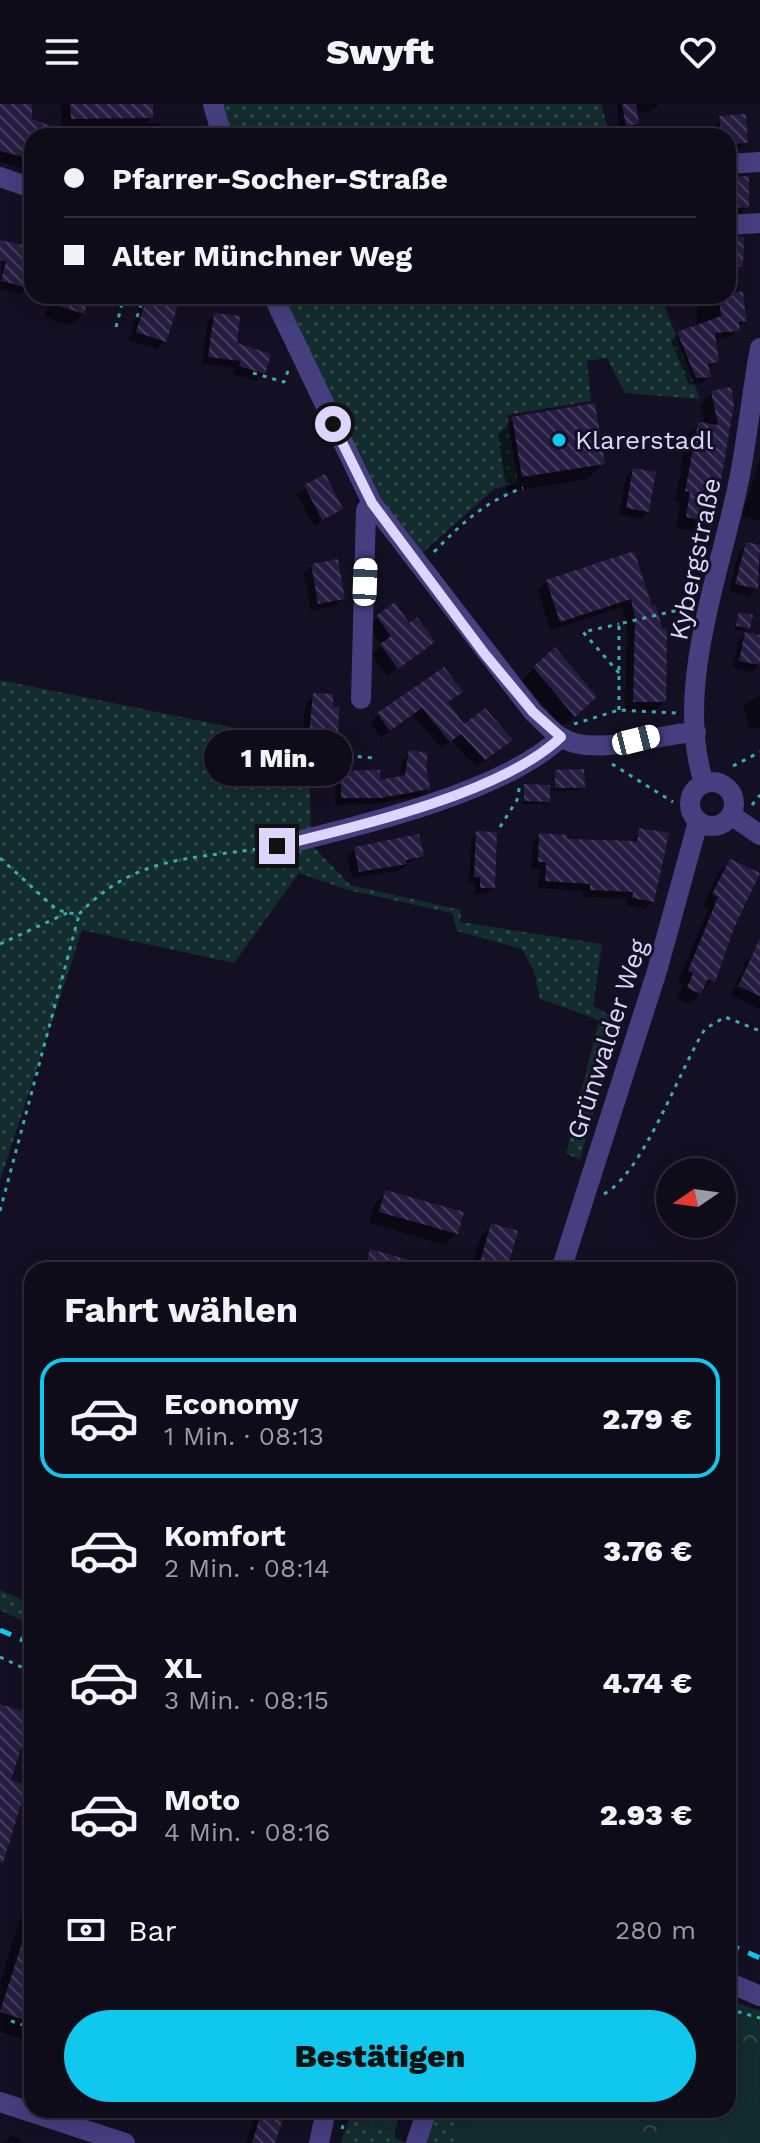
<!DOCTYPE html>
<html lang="de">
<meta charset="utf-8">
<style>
body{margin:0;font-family:"Work Sans",sans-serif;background:#1d1a27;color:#f1f3f6;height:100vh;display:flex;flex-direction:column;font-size:30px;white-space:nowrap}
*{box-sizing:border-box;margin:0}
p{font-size:26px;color:#9b9ba2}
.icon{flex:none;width:44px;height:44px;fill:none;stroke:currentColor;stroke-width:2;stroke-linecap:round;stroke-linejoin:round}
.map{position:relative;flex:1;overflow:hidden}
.panel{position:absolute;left:24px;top:1158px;width:712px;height:856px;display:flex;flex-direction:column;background:#0f0c1a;border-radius:24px;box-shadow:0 4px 20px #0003,0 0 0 2px #2f2c39}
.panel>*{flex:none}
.hud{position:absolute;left:24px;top:24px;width:712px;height:176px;border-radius:24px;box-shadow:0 4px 20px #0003,0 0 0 2px #2f2c39;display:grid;align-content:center;height:176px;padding:0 40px;background:#0f0c1a}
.needle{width:52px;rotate:257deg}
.controls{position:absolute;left:656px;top:1054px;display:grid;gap:16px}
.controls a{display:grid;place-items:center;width:80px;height:80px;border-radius:50%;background:#0f0c1a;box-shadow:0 4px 20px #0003,0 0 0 2px #2f2c39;font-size:40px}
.end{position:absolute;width:36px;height:36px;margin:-18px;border:10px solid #dcd5fc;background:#111;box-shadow:0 0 0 4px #111}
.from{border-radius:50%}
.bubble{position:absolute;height:56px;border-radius:28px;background:#0f0c1a;box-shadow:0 4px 20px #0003,0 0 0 2px #2f2c39;font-size:26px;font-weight:800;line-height:56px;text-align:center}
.car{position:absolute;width:24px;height:48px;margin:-24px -12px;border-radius:10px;box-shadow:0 0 6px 2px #0007;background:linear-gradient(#fff 24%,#345 0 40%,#fff 0 76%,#345 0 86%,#fff 0)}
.hud b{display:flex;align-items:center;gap:28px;height:76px;font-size:30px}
.hud b+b{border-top:2px solid #2f2c39}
.hud i{width:20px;height:20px;background:#f1f3f6}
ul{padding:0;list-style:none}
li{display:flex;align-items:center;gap:24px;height:120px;margin:0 16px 12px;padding:0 24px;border:4px solid transparent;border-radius:24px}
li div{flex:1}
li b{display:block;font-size:30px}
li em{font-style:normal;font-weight:800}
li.selected{border-color:#10c8ed}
li>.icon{width:72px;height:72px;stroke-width:1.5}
h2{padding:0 40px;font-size:36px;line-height:96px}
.pay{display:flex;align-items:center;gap:20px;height:88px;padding:0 40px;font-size:30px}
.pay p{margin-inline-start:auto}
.action{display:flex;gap:16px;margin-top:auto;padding:16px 40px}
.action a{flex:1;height:92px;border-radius:48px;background:#10c8ed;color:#111;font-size:32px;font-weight:800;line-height:92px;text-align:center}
header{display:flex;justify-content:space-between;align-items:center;height:104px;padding:0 40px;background:#0f0c1a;font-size:36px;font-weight:800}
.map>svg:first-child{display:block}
.grass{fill:url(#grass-dots)}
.park{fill:url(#park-crowns)}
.garden{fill:#132c2d}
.shadow{fill:#0007}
.building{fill:url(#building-back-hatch)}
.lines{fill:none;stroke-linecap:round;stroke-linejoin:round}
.path{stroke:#37adae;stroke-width:3;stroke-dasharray:4 6;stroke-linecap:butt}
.minor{stroke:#453e7f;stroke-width:20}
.rail{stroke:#10c8ed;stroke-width:5;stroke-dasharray:12 10;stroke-linecap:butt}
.route{stroke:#dcd5fc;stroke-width:10}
.poi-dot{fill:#10c8ed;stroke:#141023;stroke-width:3}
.labels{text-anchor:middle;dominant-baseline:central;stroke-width:6;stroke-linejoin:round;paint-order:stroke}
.poi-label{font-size:26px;fill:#dcd5fc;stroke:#141023;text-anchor:start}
.street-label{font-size:26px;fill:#dcd5fc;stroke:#141023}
</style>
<header><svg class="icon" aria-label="menu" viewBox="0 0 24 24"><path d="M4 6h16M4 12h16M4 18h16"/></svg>Swyft<svg class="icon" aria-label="heart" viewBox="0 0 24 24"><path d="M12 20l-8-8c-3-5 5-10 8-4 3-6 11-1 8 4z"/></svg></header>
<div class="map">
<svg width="760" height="2039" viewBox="0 0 760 2039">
<defs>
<pattern id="grass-dots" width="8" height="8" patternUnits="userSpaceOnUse" patternTransform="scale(2)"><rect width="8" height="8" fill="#132c2d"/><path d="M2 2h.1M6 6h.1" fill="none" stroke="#354a4c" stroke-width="1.8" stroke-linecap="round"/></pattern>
<pattern id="park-crowns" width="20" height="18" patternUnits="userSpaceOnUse" patternTransform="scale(2)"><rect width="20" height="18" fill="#132c2d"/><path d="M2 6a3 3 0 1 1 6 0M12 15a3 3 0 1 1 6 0" fill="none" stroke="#354a4c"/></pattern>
<pattern id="building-back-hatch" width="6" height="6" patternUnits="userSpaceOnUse" patternTransform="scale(2)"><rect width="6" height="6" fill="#271d43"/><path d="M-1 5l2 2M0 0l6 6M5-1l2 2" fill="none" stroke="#463d5f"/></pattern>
</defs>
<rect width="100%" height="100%" fill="#141023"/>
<!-- grass -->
<path class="grass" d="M 219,0 L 601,0 L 610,32 L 228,32 Z
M 281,192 L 661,192 L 700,295 L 625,289 L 607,254 L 587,257 L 591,297 L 507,311 L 518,379 L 494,385 L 422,449 L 378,391 Z
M 0,576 L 309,639 L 311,740 L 350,781 L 461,806 L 460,818 L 602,840 L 593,902 L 620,917 L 580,1055 L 566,1050 L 599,916 L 540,895 L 534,867 L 522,845 L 457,827 L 452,809 L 348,786 L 299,769 L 234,859 L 82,826 L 0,1076 Z
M 0,1486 L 32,1500 L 32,1521 L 0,1506 Z
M 433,2006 L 463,2006 L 456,2039 L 423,2039 Z
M 349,2015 L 395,2027 L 395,2034 L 406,2039 L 341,2039 Z"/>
<!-- park -->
<path class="park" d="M 728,1896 L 760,1907 L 760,2039 L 456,2039 L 463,2006 L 728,2006 Z"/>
<!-- garden -->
<path class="garden" d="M 728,1943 L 760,1950 L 757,2039 L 658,2039 L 666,2006 L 728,2006 Z
M 355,2006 L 401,2006 L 395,2027 L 352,2015 Z
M 470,2006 L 646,2006 L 638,2039 L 462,2039 Z"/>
<!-- shadow -->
<path class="shadow" d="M 0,0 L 19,0 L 17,12 L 62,26 L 61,0 L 151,0 L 151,13 L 145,19 L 159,19 L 158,32 L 142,32 L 142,22 L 93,23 L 90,32 L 32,32 L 32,73 L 20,70 L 22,64 L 0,58 Z
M 617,0 L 659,0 L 652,7 L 636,9 L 637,20 L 630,27 L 619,28 Z
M 720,14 L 746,38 L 740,45 L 728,46 L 728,32 L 682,32 L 688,26 L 714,24 Z
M 196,26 L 198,32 L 172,32 Z
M 728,75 L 747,103 L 739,110 L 728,110 Z
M 728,136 L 741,162 L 734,169 L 728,168 Z
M 11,140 L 32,145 L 27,183 L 20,190 L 0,185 L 3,148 Z
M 50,192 L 88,192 L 83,209 L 71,221 L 45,213 Z
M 143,192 L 179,192 L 164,237 L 157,245 L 129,236 Z
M 653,192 L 674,192 L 656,200 Z
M 719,192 L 728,192 L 744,216 L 731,233 L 714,235 L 716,258 L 707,265 L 709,272 L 702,279 L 689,281 L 671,237 L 678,230 L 696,224 L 697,204 L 704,197 L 709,196 L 709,201 Z
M 214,211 L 234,241 L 263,269 L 256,277 L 233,270 L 235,264 L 202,260 L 207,218 Z
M 729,285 L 716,393 L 708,400 L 706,416 L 694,427 L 676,424 L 680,399 L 675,398 L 687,331 L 698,320 L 705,321 L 701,300 L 712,289 Z
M 513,315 L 603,359 L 588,375 L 507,388 L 498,331 Z
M 760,355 L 760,417 L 742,412 Z
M 633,366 L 648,407 L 640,415 L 619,411 L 626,373 Z
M 324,373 L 341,404 L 314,422 L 297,390 Z
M 747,440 L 760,443 L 760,467 L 756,484 L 748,492 L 729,487 L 739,447 Z
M 633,450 L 660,526 L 664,598 L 654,607 L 625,606 L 627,524 L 622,503 L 550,526 L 538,487 L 547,477 Z
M 312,462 L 343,494 L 336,502 L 311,507 L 304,469 Z
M 740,510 L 749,524 L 745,527 L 734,525 Z
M 378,513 L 409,521 L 432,538 L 387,572 L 372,551 L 382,541 L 368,522 Z
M 746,530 L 760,533 L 759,560 L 752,568 L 733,564 L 738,537 Z
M 534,564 L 583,605 L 562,623 L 522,576 Z
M 460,588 L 447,599 L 463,623 L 502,644 L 476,663 L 451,636 L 441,644 L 413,611 L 381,634 L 370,619 L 378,611 Z
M 314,591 L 331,605 L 336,631 L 329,637 L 304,637 L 304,610 L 307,598 Z
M 760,591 L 760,623 L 750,626 L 743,601 Z
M 410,648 L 424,662 L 428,685 L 421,692 L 372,700 L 335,701 L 335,676 L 342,669 L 378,678 L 399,674 L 403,655 Z
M 556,668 L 583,683 L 579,686 L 553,687 Z
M 525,682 L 548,697 L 545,700 L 522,700 Z
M 640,726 L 653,797 L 645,804 L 626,801 L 627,794 L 583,793 L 583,787 L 538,784 L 539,765 L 531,765 L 533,739 L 540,731 L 565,737 L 631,739 Z
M 477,729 L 493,784 L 486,790 L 474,790 L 475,779 L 469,779 L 471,736 Z
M 355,745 L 422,751 L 398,767 L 352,774 L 347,752 Z
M 730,757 L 732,823 L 713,877 L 689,900 L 677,895 L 683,880 L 678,878 L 708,805 L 703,802 L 719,768 Z
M 755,848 L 760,850 L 760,905 L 731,891 L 746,857 Z
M 386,1088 L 456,1129 L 445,1141 L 369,1119 L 374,1100 Z
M 491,1122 L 505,1166 L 470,1166 L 480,1133 Z
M 370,1147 L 439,1166 L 357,1166 Z
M 32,1777 L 32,1938 L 0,1928 L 0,1879 Z
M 257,2006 L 284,2006 L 273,2039 L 246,2039 Z
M 12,2031 L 21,2035 L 20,2039 L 4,2039 Z"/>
<!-- building -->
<path class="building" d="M 0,0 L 32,0 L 32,15 L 77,32 L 32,32 L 32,55 L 0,47 Z
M 70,0 L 153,0 L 153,14 L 71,15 Z
M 622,0 L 636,0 L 639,20 L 626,22 Z
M 746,10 L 748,39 L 728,40 L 728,32 L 721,32 L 719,12 Z
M 749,72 L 749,104 L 728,103 L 728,73 Z
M 744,133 L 743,163 L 728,162 L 728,134 Z
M 0,136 L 32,143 L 29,184 L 1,177 L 6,157 L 0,156 Z
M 743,187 L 746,217 L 739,218 L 740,227 L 715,229 L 719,258 L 708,260 L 711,273 L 696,274 L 677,228 L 721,212 L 719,192 Z
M 37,192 L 90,192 L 84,210 L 36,195 Z
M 147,192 L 181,192 L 166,238 L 136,228 Z
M 214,209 L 240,212 L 237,239 L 271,250 L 265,270 L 239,262 L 241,257 L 208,253 Z
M 731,283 L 734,300 L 718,394 L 712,393 L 708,417 L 686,413 L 690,388 L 685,387 L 698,318 L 718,321 L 711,287 Z
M 595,299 L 605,360 L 522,373 L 512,313 Z
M 633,364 L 656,368 L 649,408 L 626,404 Z
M 325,370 L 343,405 L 322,416 L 304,381 Z
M 746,438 L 760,441 L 758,485 L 735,480 Z
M 634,447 L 652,502 L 656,501 L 662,524 L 667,525 L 666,598 L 633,598 L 635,514 L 631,495 L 560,518 L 546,476 Z
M 338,455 L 345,495 L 318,500 L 311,460 Z
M 395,498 L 409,519 L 417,513 L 435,538 L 398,565 L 380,540 L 391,532 L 376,512 Z
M 739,508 L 753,511 L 750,525 L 736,522 Z
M 745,528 L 760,531 L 760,561 L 739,557 Z
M 555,543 L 597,593 L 575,613 L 533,563 Z
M 444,563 L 463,588 L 448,598 L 464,620 L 485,604 L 513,636 L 485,656 L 461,630 L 450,638 L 422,604 L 390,627 L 377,609 Z
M 313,589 L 333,590 L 333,603 L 339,603 L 338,632 L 309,631 Z
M 409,646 L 428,649 L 426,662 L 430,685 L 381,694 L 341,694 L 341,667 L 380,666 L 380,676 L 405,671 Z
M 584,665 L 585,684 L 555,684 L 555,666 Z
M 524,680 L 550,681 L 550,698 L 524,697 Z
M 639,724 L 669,729 L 654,798 L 632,794 L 633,788 L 590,786 L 590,780 L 545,777 L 546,758 L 538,758 L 539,729 L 567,731 L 567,735 L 637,737 Z
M 476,727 L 497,728 L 495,784 L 480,784 L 480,773 L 474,773 Z
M 419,730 L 424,752 L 406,756 L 407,760 L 359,768 L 354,743 Z
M 730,755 L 760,769 L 734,824 L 715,878 L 708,875 L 701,890 L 687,884 L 693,869 L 688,867 L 718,793 L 712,790 Z
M 760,834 L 760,892 L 738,882 Z
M 385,1086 L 464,1108 L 458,1130 L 379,1108 Z
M 491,1119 L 518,1127 L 507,1166 L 478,1166 Z
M 370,1145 L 431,1162 L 431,1166 L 364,1166 Z
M 0,1600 L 32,1610 L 11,1676 L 27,1681 L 3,1759 L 0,1759 Z
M 29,1817 L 32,1817 L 32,1918 L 0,1908 Z
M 262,2006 L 286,2006 L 275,2039 L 252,2039 Z"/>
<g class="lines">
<!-- path -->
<path class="path" d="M 137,213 L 144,192
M 116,223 L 124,192
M 253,269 L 284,278 L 288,267
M 434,448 C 462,419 484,398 523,384
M 619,569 L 583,528 L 619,520
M 619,606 L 619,520 L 674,507 L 688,509
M 574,620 L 619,606 L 676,609
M 318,649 L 374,654
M 612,660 L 673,698
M 733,662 L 760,648
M 752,701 L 760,691
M 500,723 L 517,696 L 520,680
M 0,754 L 57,806 L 79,811
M 79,810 C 133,754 185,755 258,745
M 0,840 L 67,809
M 604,1090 C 644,1068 679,966 705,925 L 725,913 L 760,927
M 0,1107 L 79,811
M 0,1553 L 32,1568
M 728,1905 L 760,1914
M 11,1917 L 32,1924
M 342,2025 L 348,2006"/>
<!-- minor -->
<path class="minor" d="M 213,0 L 222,32
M 728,60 L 760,58
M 0,73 L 32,84
M 728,121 L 760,119
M 273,192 L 372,399 L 533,608 C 542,616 551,627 561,633 C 592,654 658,630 696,628
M 361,595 L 366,406 L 372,399
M690 700a22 22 0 1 1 44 0a22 22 0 1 1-44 0Z
M 704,679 C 673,584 722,465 740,371 C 748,329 752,286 760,244
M 731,711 L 760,731
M 277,742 C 355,723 505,688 561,633
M 561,1166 L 657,867 L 698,718
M 728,1878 L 760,1892
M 0,1998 L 125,2039
M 319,2039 L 326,2006
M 416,2039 L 427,2006"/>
<!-- rail -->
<path class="rail" d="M 0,1526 L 32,1540
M 728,1840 L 760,1854"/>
</g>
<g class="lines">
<!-- route -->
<path class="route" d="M 277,742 C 356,723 503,689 561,633 L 533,608 L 484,549 L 372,399 L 333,320"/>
</g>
<!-- markers -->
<circle class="poi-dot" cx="559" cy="336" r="8"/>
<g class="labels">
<!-- poi labels -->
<g class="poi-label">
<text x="575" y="336">Klarerstadl</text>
</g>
<!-- street labels -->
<g class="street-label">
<text transform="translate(695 455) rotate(-78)">Kybergstraße</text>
<text transform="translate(607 935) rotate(-72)">Grünwalder Weg</text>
</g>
</g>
</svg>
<div class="controls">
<a><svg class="needle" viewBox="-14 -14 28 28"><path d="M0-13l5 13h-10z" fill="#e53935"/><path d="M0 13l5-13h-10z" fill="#9b9ba2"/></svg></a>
</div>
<i class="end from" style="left:333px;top:320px"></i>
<i class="end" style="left:277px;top:742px"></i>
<div class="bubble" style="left:204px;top:626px;width:148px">1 Min.</div>
<i class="car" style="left:365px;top:478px;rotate:2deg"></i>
<i class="car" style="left:636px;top:636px;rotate:76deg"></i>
<div class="hud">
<b><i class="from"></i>Pfarrer-Socher-Straße</b>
<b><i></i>Alter Münchner Weg</b>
</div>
<section class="panel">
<h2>Fahrt wählen</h2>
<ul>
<li class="selected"><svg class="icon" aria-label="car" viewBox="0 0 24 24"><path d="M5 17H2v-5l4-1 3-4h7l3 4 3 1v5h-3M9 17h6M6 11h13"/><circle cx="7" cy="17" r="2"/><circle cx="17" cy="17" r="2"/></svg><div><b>Economy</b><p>1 Min. · 08:13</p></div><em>2.79 €</em></li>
<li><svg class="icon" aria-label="car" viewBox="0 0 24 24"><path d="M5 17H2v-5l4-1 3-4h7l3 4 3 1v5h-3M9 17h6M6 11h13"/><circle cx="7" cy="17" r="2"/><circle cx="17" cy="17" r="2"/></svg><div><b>Komfort</b><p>2 Min. · 08:14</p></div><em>3.76 €</em></li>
<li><svg class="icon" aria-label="car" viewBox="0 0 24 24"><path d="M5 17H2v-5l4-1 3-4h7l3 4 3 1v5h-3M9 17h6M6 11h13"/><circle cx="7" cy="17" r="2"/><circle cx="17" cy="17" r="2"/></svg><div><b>XL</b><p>3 Min. · 08:15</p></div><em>4.74 €</em></li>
<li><svg class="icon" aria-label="car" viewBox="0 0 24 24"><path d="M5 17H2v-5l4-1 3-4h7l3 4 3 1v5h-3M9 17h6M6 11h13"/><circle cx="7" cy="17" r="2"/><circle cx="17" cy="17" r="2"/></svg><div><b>Moto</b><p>4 Min. · 08:16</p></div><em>2.93 €</em></li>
</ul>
<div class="pay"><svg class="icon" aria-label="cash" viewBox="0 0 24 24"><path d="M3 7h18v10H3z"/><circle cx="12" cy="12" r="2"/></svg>Bar<p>280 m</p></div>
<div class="action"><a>Bestätigen</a></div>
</section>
</div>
